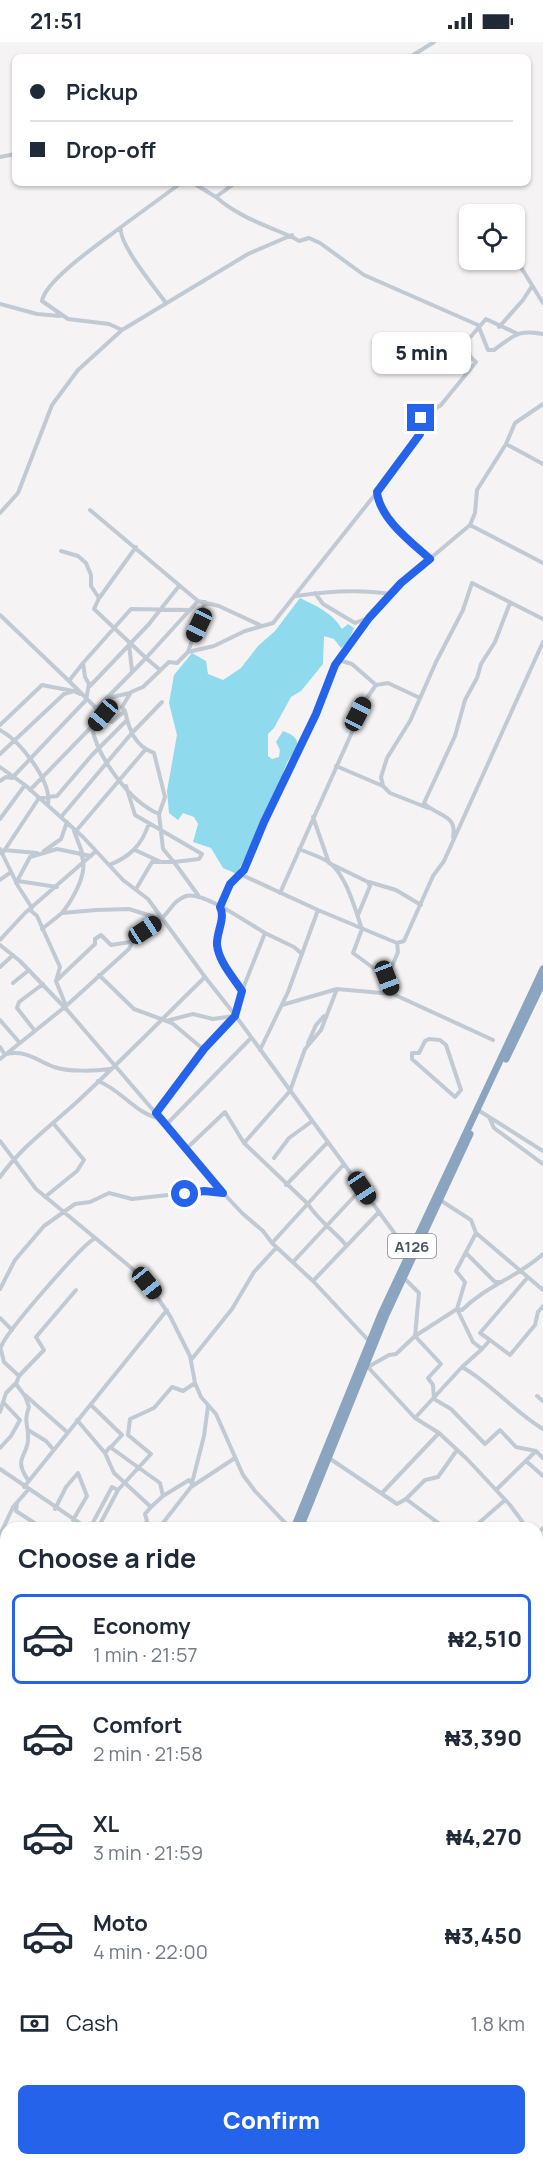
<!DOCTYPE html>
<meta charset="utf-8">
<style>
body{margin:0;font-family:Manrope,sans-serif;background:#f2f2f3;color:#1f2937;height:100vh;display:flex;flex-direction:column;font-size:22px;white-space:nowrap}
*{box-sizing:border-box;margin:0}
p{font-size:20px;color:#747a83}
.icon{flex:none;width:33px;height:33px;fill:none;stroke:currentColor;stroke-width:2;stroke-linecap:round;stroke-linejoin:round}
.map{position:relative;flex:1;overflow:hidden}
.sheet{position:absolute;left:0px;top:1480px;width:543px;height:644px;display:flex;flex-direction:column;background:#fff;border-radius:18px 18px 0 0;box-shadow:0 2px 4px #0004}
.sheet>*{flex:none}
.hud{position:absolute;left:12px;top:12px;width:519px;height:132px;border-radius:9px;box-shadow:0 2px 4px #0004;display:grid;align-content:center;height:132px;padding:0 18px;background:#fff}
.buttons{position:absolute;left:459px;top:162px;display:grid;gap:12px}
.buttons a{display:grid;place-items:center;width:66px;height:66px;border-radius:9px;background:#fff;box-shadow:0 2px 4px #0004;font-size:30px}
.end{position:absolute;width:27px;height:27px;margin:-14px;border:8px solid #2563eb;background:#fff;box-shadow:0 0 0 3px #fff}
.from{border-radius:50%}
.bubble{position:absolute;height:42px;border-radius:9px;background:#fff;box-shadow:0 2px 4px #0004;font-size:20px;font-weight:800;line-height:42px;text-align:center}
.car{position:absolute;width:18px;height:36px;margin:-18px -9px;border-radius:8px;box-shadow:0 0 4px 2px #0007;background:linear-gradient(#222 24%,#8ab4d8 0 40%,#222 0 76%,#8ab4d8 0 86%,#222 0)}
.hud b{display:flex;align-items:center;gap:21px;height:57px;font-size:22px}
.hud b+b{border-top:2px solid #e0e1e3}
.hud i{width:15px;height:15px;background:#1f2937}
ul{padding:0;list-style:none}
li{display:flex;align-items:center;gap:18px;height:90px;margin:0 12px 9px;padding:0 6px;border:3px solid transparent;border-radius:9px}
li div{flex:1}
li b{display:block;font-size:22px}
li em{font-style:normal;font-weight:800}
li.current{border-color:#2563eb}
li>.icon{width:54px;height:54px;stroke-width:1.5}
h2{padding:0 18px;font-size:27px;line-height:72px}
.pay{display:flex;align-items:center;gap:15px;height:66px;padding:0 18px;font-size:22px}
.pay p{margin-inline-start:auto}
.primary-button{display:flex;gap:12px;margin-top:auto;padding:12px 18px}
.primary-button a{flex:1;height:69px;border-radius:9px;background:#2563eb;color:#fff;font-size:24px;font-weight:800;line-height:69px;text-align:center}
.status{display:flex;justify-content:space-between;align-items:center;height:42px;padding:0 30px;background:#fff;direction:ltr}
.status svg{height:16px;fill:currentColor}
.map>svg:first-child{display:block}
.water{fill:#90daee}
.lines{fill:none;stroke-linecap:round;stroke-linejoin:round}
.runway{stroke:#d5d6d8;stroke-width:26}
.street{stroke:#c1cad2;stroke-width:4}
.highway{stroke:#8ba5c1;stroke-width:7}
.route{stroke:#2563eb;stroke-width:8}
.labels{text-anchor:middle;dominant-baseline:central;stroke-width:4.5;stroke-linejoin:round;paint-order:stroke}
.shield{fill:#fff;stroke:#808990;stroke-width:1.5}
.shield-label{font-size:15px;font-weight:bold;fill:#4a5661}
</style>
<div class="status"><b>21:51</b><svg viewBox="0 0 49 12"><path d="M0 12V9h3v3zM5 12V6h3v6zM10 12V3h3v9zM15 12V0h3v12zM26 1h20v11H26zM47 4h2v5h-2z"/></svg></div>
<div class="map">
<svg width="543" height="2123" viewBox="0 0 543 2123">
<rect width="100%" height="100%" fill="#f5f3f3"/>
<!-- water -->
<path class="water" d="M 300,556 C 316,564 333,571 342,587 L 348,582 L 354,586 L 348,600 L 341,606 L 334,597 L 324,594 L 323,622 L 301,649 L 291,655 L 274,686 L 268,692 L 268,714 L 272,717 L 279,715 L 280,708 L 276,700 L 283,689 C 309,698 292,709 286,723 C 284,727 283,732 282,737 L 237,832 L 223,826 L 211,806 L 193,800 L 198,782 L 194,775 L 183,771 L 178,778 L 169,771 L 167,749 L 177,693 L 169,661 L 174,633 L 192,611 L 206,619 L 208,632 L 223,638 L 241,626 L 258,604 L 275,589 Z"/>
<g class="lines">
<!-- runway -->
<path class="runway" d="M 537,2057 L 543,2058"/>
<!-- street -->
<path class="street" d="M 410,15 L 434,0
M 0,115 L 15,112
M 193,141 L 216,155 L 235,141
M 216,155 C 234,171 256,180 278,189 C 286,193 291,193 299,199 L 309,196 L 320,201 L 364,233 L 478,283 L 488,308 L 494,308 C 514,294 517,287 543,292
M 121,185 C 103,199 45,238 42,259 L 68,277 L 109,282 L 122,288
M 514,214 L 543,261
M 166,261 C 155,246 117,200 121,185 L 181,141
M 0,262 L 37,272 L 60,274
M 499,285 L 523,258 L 532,244
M 506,402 L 543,422
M 90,468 L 198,559
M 0,471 L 18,451 L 52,363 L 78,328 L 122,288 L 248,212 L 292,193
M 470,483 L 543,521
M 61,509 L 78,514 L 86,521 L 91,533 L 91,544 L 99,556 L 94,567 L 146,616 L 96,667
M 430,517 C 411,500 380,477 377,450 L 420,392 L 421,376 L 441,363 L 476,320 L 461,306 L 486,277 L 518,292
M 315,551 L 323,562 L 355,581 L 368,576
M 296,554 C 328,549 358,547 390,552
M 100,555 L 136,505
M 0,573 L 69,639
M 129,602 L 132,629
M 188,610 L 205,560
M 338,618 L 352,622 L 376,643
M 83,621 L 69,639 L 109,679 L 112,680 L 125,669 C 129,688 135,704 154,711 L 165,755 L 159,772 L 163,807 L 174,820 L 152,820 L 136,847
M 160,628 L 146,616 L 198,559 L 219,564 L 262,584
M 90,644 L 149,582 L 179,544
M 108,656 L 130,651
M 125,669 L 122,665 L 131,650 L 143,645 L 169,620 L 177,621 L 188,610 L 214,604 L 245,589 L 273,581 L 377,450
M 0,683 L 42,643 L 73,649
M 92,686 C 98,716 130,760 159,772
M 0,688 C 20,699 52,739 48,762
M 0,712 L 64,652 L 74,649 L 80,652
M 336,724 L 383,744
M 0,725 L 25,743 L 83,795 L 123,838 L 148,857 L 205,935
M 0,739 L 6,735 L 12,736 L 86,658 L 89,642 L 85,635 L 83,621 L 131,567 L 188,568
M 126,744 L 135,773 L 202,812 L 199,817 L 174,820 L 198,853
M 30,748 L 103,673
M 428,766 L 390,751 L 383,744 L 381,735 L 387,716 L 410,679 L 436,620 L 463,568 L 472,541 L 543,577
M 61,775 L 131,692 L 162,660
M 313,775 L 329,821 L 368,840 L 370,844 L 358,873
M 0,777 L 25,743
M 74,789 L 82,810
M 76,789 L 145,708
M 453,795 C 458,772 436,774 424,761 L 455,694 L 465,658 L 477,636 L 481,622 L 495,600 L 510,561
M 0,807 L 18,844 L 32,866
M 299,807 C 308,811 322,815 330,821 C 347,835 355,867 362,887 L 353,911 L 387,936
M 4,808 L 37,811
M 135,808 L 161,820
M 44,809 L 61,797 L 67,780
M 2,812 L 39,756 L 57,754 L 92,713 L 127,678
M 109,823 C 130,815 142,803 149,781
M 242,833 L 318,868 L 288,950 L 260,1008
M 0,838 L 11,830
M 18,839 L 57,845
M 369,840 L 396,848 L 421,863
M 16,841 L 30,815 L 57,807 L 91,814
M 280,851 L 357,679 L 364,660 L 376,643 L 388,641 L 420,656
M 30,868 L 37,874 L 60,925 L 56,939 L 66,964
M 318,868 L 397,901 L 398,910 L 387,936 L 393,952 L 493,998
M 62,871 C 73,857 91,827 80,811
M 42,887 L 62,871 L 96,868 L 129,867 L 161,877
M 265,891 L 294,905 L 302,912
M 0,898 L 25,871 L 95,810
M 397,901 L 404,899 L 433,834 L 444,819 L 543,600
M 0,903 L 20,919 L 68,969 L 196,1118 L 211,1138 L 242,1171 L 263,1189 L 272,1201 L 313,1239 L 369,1299
M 0,925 L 13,913
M 99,933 L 134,967 L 172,981 L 203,1007
M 56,939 L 95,902 L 95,897 L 101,893 L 111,903 L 130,900
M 13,941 L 29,928
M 337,947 L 393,952
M 235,973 L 409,1211
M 0,978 L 19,1000
M 166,979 L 193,972 L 213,977 L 234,974
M 35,989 L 17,966 L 19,960 L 43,942
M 429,997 L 440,998 L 446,1003 L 461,1048 L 455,1055 L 412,1017 L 412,1011 L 419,1011 L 425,999 Z
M 308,1001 L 316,983 L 324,974
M 0,1005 L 5,1013
M 6,1012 C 27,1008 36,1018 54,1025 C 68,1030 96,1029 110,1027
M 0,1017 L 66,964 L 129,907 C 135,891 149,887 162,876 C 170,869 174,858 186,854 C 203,849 248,881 265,891 L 242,949
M 98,1039 C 122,1048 136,1073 162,1077
M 478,1068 L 543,1109
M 156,1071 L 160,1068 L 161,1063 L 203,1007 L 235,973
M 489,1075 L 494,1086 L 543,1122
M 166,1083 L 251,996
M 0,1099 L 36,1147 L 140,1233 L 155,1252 L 170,1274 L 190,1314 L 195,1341 L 201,1355 L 216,1372 L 243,1433 L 255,1449 L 290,1486
M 244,1101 L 290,1049 L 305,1007 L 321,988 L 337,947 L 282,963
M 186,1107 L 225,1070 L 244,1101 L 308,1162 C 317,1177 334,1189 346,1203
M 274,1116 L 289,1096 L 311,1080
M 0,1135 C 22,1104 52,1083 79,1058 C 122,1018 163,976 205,935 L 235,973 L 242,949 C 233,935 219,920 217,903 C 216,891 226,876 220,865 L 230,842 L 245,828 L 264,780 L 316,672 L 335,623 L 369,576 L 401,541 L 470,483 L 475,471 L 477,448 L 506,402 L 515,381 L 543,362
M 286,1143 L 328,1100
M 45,1155 L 77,1129 L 84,1118 L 53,1081
M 440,1158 L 471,1178 L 476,1191 L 543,1248
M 476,1191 L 456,1229 L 465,1240 L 457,1267 L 473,1300 L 482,1307 L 462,1325 C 492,1342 513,1369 543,1387
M 272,1201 L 344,1122
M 466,1211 L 495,1240 L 502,1240
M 293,1220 L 362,1146
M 404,1236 L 419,1251 L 415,1294 L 441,1322 L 428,1336 L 433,1343 L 434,1357 L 451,1367 L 485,1402 L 500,1388 L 516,1405 L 536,1409 L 543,1416
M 313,1239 L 379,1170
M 0,1247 L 15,1218 L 44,1184 L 75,1162 L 90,1160 L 109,1151 L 132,1157 L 204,1149 L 223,1151
M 0,1276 L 12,1288
M 490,1298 L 480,1291 L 528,1235
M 0,1304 L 4,1320 L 19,1334 L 16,1342 L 25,1354 L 29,1365 C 23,1381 29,1383 28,1398 C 27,1415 13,1416 28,1438
M 1,1305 C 5,1291 82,1203 94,1197
M 482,1307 L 490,1298 L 510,1313 L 535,1283 L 538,1270 L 543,1264
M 191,1318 L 232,1267 L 254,1230 L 276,1206
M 366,1323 L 415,1376 L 439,1391 L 467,1417 L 510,1463 L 527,1486
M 368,1325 L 389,1313 L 396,1312 L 415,1294 L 457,1267 L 462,1268 C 486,1244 518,1235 543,1212
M 19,1334 L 44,1308 L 36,1295 L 76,1248
M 25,1353 L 67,1390
M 537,1354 L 543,1359
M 91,1363 L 122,1393
M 0,1370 L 6,1351 L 16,1341
M 415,1376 L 462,1325
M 77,1378 L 105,1411
M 28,1388 L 46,1399 L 53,1407
M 111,1405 L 122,1393
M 0,1406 L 11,1394 L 20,1378 L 4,1361
M 329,1416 L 397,1462 L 406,1457 L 445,1486
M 526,1419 L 543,1434
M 0,1427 L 87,1486
M 192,1441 L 204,1394 L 208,1364
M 24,1445 L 167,1268
M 496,1448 L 536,1409
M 382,1451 L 439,1391
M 163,1454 L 189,1438 L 192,1442
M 406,1457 L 425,1438 L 438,1435 L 457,1408
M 17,1461 L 16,1469 L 36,1482
M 55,1467 L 66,1445 L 78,1431 L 87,1454 L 73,1478
M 303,1480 L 315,1486
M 90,1486 L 112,1445 L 118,1448
M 98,1486 L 118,1448 L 151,1412 L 128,1393 L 130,1377 L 154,1366 L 172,1345 L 183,1349 L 195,1341
M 143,1486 L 147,1479 L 145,1472 L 151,1465 L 114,1431 L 105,1411 L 110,1405 L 160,1441 L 163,1454 L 151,1465
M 159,1486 L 191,1445 L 235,1416
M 473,1486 L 504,1459
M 0,1493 L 13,1465 L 28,1448
M 537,1493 L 543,1486
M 537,1500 L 543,1509
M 537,1527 L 543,1522
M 0,1539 L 6,1543
M 537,1560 L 543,1552
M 0,1571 L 6,1576
M 0,1590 L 6,1586
M 537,1611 L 543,1607
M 537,1646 L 543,1637
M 0,1648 L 6,1651
M 537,1659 L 543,1652
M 0,1670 L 6,1670
M 537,1672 L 543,1675
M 0,1677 L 6,1682
M 0,1694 L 6,1686
M 537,1700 L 543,1695
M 537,1728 L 543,1724
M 537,1742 L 543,1751
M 537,1757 L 543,1752
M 537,1776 L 543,1783
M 537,1808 L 543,1813
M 537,1832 L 543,1825
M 0,1836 L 6,1843
M 537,1862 L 543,1855
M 537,1876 L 543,1881
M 537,1893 L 543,1885
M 0,1923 L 6,1930
M 537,1925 L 543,1919
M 537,1940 L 543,1948
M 537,1956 L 543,1948
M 538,1956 L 543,1961
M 537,1979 L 543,1980
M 537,2001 L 543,2002
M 0,2009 L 6,2009
M 0,2059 L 6,2060
M 537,2069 L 543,2070
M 0,2100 L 6,2107
M 14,2118 L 18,2123
M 170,2118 L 179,2123
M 258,2118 L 260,2123
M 363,2118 L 371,2123
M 446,2118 L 458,2123
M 488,2118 L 494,2123
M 85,2119 L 92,2123
M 313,2119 L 318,2123
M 31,2123 L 34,2118
M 55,2123 L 58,2118
M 103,2123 L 106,2118
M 128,2123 L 131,2118
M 160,2123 L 163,2118
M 213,2123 L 216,2118
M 275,2123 L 279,2118
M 377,2123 L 380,2118
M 429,2123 L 433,2119
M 462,2123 L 463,2118
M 498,2123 L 502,2118
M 532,2123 L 543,2115"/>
<!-- highway -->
<path class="highway" d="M 506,1017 L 543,940
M 294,1486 L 381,1272 L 543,927
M 300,1486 L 386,1273 L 470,1092
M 0,1905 L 6,1900
M 0,1912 L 6,1907"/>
</g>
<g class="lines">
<!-- route -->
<path class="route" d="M 185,1152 L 204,1149 L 223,1151 L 156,1071 L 204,1007 L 235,974 L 242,949 C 233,935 219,920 217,903 C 216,891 226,876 220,865 L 230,842 L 244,828 L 264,780 L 316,672 L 335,623 L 369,576 L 401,541 L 430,517 C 411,500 380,477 377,450 L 420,392 L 421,376"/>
</g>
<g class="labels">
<!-- shield labels -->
<rect class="shield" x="388" y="1192" width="48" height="24" rx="4.5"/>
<g class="shield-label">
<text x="412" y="1204">A126</text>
</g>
</g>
</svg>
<div class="buttons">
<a><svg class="icon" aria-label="locate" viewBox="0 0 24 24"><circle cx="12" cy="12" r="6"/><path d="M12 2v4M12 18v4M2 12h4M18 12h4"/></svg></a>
</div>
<i class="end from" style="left:185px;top:1152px"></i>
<i class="end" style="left:421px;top:376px"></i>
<div class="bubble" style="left:372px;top:290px;width:99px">5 min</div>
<i class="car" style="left:199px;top:583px;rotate:205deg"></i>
<i class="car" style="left:358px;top:672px;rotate:27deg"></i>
<i class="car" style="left:103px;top:673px;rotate:220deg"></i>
<i class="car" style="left:145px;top:888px;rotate:57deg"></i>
<i class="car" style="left:387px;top:936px;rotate:159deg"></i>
<i class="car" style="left:362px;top:1146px;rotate:146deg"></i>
<i class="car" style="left:147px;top:1241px;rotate:141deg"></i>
<div class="hud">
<b><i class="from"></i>Pickup</b>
<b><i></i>Drop-off</b>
</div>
<section class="sheet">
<h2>Choose a ride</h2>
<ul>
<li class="current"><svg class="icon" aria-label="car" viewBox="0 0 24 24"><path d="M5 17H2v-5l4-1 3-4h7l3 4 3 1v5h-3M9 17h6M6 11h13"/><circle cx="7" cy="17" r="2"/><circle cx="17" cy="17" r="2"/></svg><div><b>Economy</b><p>1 min · 21:57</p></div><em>₦2,510</em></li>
<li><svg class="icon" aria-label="car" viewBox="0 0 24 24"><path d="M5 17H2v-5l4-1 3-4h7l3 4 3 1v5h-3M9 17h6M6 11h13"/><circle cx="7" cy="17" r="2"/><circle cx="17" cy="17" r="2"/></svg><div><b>Comfort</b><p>2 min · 21:58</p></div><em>₦3,390</em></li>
<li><svg class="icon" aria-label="car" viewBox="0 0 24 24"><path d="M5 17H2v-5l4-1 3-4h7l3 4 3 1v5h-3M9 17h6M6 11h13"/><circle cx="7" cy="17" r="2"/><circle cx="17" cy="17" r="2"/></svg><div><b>XL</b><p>3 min · 21:59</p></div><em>₦4,270</em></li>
<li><svg class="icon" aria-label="car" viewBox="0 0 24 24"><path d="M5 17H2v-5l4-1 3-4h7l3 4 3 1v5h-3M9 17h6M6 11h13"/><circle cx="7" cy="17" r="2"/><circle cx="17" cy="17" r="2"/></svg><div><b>Moto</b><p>4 min · 22:00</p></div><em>₦3,450</em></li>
</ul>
<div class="pay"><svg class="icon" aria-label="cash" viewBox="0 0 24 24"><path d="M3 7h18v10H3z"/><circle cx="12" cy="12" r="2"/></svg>Cash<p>1.8 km</p></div>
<div class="primary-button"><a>Confirm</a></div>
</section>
</div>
